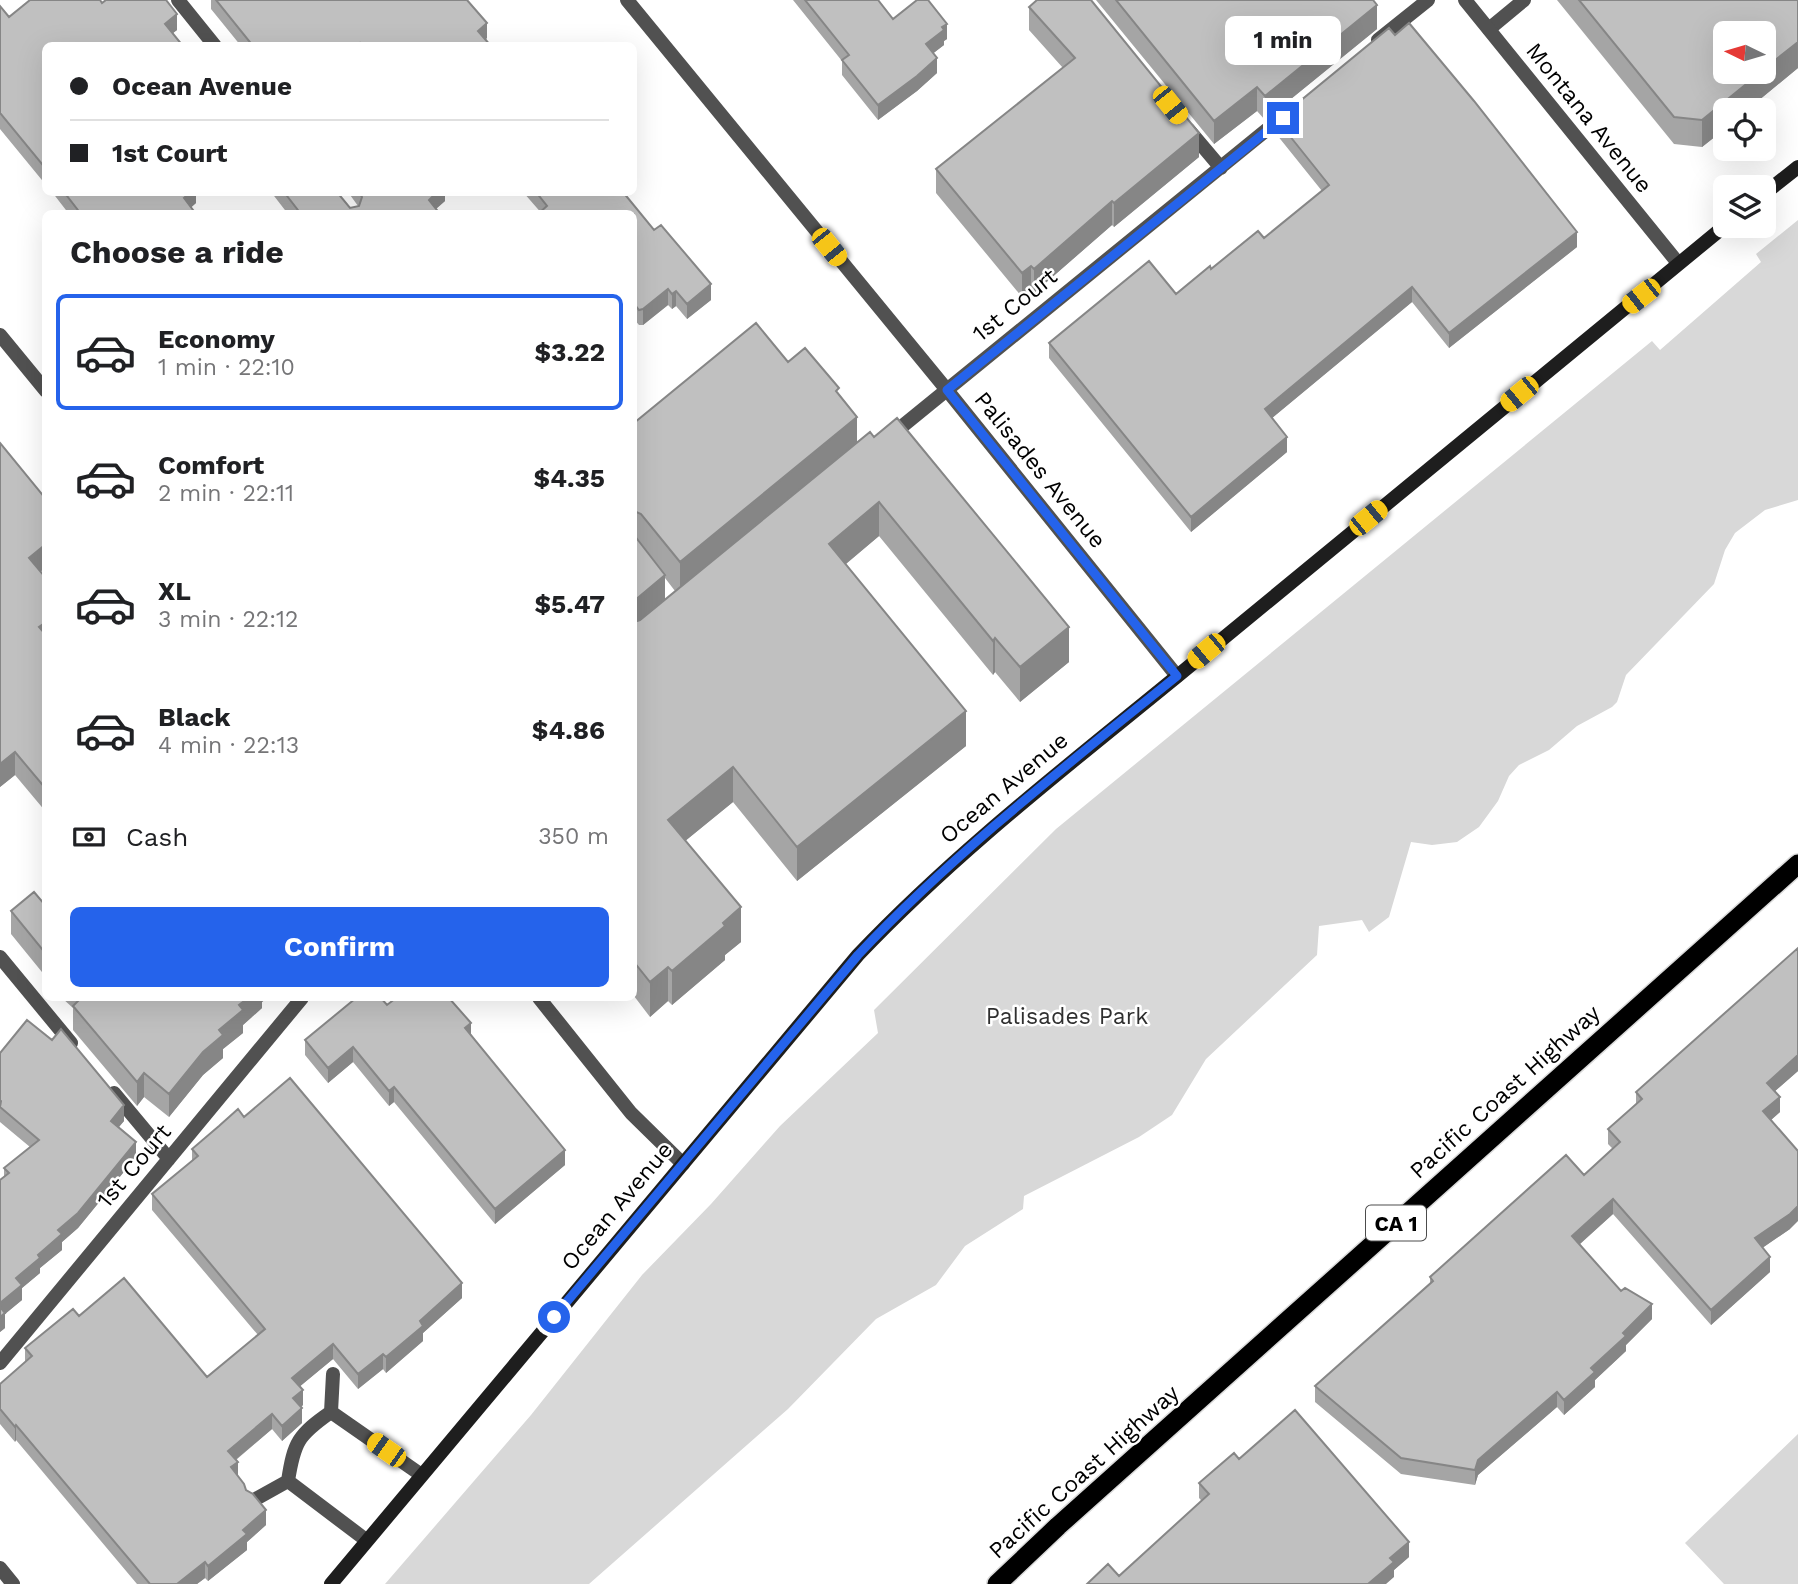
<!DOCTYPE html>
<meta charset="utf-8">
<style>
body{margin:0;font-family:"Work Sans",sans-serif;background:#f6f6f6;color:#202124;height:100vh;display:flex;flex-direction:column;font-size:26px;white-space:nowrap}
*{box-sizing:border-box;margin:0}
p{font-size:23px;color:#757577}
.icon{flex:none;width:38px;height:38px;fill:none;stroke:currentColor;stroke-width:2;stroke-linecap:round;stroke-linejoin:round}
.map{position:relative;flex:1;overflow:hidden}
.side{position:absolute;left:42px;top:210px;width:595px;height:791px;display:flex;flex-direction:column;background:#fff;border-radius:10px;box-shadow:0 7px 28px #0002}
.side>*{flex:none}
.banner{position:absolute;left:42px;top:42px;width:595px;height:154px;border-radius:10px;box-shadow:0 7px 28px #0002;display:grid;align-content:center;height:154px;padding:0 28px;background:#fff}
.needle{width:46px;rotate:275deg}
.tools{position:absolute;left:1713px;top:21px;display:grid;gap:14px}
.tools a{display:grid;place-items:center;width:63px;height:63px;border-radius:10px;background:#fff;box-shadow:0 7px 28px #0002;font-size:35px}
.end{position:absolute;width:32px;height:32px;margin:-16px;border:9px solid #2563eb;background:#fff;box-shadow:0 0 0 4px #fff}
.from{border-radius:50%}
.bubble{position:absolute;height:49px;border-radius:10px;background:#fff;box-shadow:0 7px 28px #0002;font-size:23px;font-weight:700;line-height:49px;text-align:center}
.car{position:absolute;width:21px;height:42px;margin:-21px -10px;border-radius:9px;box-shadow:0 0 5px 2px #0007;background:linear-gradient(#f5c518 24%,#345 0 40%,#f5c518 0 76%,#345 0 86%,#f5c518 0)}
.banner b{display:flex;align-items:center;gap:24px;height:66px;font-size:26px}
.banner b+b{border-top:2px solid #e0e0e0}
.banner i{width:18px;height:18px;background:#202124}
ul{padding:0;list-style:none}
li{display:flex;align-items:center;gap:21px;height:116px;margin:0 14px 10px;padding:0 14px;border:4px solid transparent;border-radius:10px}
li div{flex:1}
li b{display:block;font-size:26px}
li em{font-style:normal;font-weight:700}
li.current{border-color:#2563eb}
li>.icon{width:63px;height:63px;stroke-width:1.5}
h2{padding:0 28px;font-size:32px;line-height:84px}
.pay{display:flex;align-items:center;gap:18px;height:77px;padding:0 28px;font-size:26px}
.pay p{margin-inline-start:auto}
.action{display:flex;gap:14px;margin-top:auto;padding:14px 28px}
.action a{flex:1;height:80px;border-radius:10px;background:#2563eb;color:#fff;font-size:28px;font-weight:700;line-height:80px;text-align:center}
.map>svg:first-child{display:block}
.green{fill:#d8d8d8}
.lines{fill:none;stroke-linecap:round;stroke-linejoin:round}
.trunk-casing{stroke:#dbdbdb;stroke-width:22}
.service{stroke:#515151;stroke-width:14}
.minor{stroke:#515151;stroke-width:14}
.tertiary{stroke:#515151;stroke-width:14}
.secondary{stroke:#1e1e1e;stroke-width:14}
.trunk{stroke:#000;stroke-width:19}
.wall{fill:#a5a5a5;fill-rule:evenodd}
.shaded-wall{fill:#868686}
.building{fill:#c0c0c0;stroke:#868686;stroke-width:2}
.route{stroke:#2563eb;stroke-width:9}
.labels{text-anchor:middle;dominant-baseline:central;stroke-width:5;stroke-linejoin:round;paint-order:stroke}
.shield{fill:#fff;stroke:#4c4c4c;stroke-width:2}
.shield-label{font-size:21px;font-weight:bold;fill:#000}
.street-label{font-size:23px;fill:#000;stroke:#fff}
.park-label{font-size:23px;fill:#2f2f2f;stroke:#fff}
</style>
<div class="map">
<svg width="1798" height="1584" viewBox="0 0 1798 1584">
<rect width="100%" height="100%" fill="#fff"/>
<!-- green -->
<path class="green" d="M 1798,220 L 1798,500 L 1765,510 L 1735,533 L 1725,550 L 1714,584 L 1626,675 L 1617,702 L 1612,707 L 1577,726 L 1549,750 L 1519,765 L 1509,776 L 1498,801 L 1479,827 L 1457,842 L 1432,845 L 1411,842 L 1389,917 L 1369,932 L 1362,920 L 1319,926 L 1317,955 L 1206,1059 L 1172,1115 L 1139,1137 L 1024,1196 L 1023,1209 L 965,1246 L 936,1285 L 876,1319 L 788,1409 L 589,1584 L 385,1584 L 531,1415 L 642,1275 L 711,1204 L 780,1126 L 878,1033 L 874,1010 L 1056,829 L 1652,341 L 1660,350 L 1761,262 L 1756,254 Z
M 1798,1434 L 1798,1584 L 1724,1584 L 1685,1543 Z"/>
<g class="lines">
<defs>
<path id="trunk" d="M 997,1584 L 1058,1526 L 1798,864"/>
</defs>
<!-- trunk casing -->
<use href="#trunk" class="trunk-casing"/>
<!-- service -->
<path class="service" d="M 178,0 L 215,46
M 1489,29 L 1524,0
M 1378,40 L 1428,0
M 1188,129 L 1221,168
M 889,437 L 1291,110
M 0,957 L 71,1043
M 114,1093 L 169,1159
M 0,1363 L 302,998
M 331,1412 L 333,1374
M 254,1500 L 288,1481
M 366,1540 L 288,1481 C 294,1442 298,1435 331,1412 L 420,1474"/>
<!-- minor -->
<path class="minor" d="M 627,0 L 947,390 L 1177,676
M 0,335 L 46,391
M 539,998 L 631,1113 L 683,1164
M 0,1568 L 13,1584"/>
<!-- tertiary -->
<path class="tertiary" d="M 1465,0 L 1678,263"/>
<!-- secondary -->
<path class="secondary" d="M 1764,194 L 1798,167
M 331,1584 L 858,955 C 956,852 1065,768 1175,678 C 1358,527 1541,375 1726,225"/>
<!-- trunk -->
<use href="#trunk" class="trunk"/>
</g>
<!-- wall -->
<path class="wall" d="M 211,0 L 467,0 L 487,38 L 486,39 L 491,46 L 241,46 L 211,9 Z
M 793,0 L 878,0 L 893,19 L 947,39 L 944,41 L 944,45 L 933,53 L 937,73 L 917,91 L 878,120 L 842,75 L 842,61 Z
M 1096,0 L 1373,0 L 1377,29 L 1265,120 L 1257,111 L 1214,144 Z
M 1557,0 L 1798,0 L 1798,68 L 1747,110 L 1726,110 L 1726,128 L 1702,147 L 1674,144 Z
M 102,3 L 177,30 L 173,33 L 46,46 L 46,185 L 0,129 L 0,6 L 9,17 Z
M 1029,7 L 1199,157 L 1125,218 L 1114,227 L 1112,225 L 1034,293 L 1031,290 L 1022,297 L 936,193 L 936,169 L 1063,68 L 1029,30 Z
M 1277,120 L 1577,247 L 1449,348 L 1412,302 L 1272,418 L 1287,452 L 1191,532 L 1049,358 L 1049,343 L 1176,294 L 1264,238 L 1322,191 L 1277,135 Z
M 52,192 L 196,192 L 196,203 L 191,207 L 196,214 L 69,214 Z
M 271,192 L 337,192 L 350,208 L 358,206 L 348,192 L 445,192 L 445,201 L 436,209 L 440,214 L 288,214 Z
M 523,192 L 623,192 L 711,300 L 687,319 L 676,306 L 672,309 L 668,305 L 643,325 L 639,325 Z
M 788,362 L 839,394 L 857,442 L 1069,662 L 1020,702 L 995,672 L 993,675 L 879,536 L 846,564 L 966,746 L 797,881 L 733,802 L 685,841 L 741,942 L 725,955 L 725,960 L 672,1005 L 668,1001 L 650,1017 L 634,996 L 634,423 ZM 665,578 L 675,591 L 665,600 Z
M 46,499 L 46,567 L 40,572 L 46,578 L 46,812 L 15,775 L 0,787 Z
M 46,906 L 46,977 L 11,934 L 11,911 Z
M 1798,948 L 1798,1071 L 1775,1091 L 1780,1112 L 1771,1120 L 1790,1229 L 1762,1248 L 1770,1272 L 1711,1325 L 1613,1214 L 1579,1245 L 1621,1291 L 1652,1319 L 1626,1345 L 1626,1351 L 1595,1380 L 1595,1387 L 1564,1415 L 1557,1407 L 1478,1475 L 1475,1485 L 1401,1474 L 1315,1402 L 1315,1386 L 1430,1284 L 1430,1277 L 1584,1175 L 1613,1149 L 1608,1144 L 1608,1129 L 1636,1104 L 1636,1092 Z
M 62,998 L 267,998 L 262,1002 L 262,1008 L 243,1025 L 243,1033 L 223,1049 L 223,1058 L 203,1075 L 169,1117 L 144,1097 L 137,1106 L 73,1030 L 73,1008 Z
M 387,1005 L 471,1034 L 565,1165 L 495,1224 L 394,1102 L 389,1106 L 353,1062 L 328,1083 L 305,1055 L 305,1040 Z
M 0,1053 L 124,1121 L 119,1127 L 136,1157 L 78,1228 L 62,1242 L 62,1250 L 40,1268 L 40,1273 L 22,1288 L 22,1300 L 5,1314 L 5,1328 L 0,1332 L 0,1180 L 4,1177 L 4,1168 L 30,1147 L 0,1122 Z
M 244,1117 L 462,1298 L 423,1333 L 423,1341 L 386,1373 L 383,1369 L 358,1389 L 333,1359 L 300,1386 L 303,1405 L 301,1407 L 302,1423 L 282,1441 L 272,1429 L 236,1460 L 238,1476 L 266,1525 L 247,1542 L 247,1550 L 208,1581 L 205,1578 L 197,1584 L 137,1584 L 16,1440 L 15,1442 L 0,1424 L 0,1384 L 25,1362 L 25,1348 L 79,1316 L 207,1377 L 258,1335 L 152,1210 L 152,1194 L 192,1161 L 192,1149 Z
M 1239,1459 L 1409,1557 L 1394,1570 L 1394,1577 L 1119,1576 L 1202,1501 L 1199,1498 L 1199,1483 Z"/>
<!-- shaded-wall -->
<path class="shaded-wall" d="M 1377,5 L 1377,29 L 1265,120 L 1265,96 Z
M 177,14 L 177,30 L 165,39 L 165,24 Z
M 487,23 L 487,38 L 478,46 L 478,31 Z
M 947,24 L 947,39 L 944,41 L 944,45 L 926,59 L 926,44 L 942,27 Z
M 1798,42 L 1798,68 L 1747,110 L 1726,110 L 1726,128 L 1702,147 L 1702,120 L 1761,72 L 1764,72 L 1764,69 Z
M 937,58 L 937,73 L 917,91 L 878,120 L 878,105 Z
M 1257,87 L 1257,111 L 1214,144 L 1214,121 Z
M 1199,133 L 1199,157 L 1114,227 L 1114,203 Z
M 191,192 L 196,192 L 196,203 L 184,214 L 184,198 Z
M 437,192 L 445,192 L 445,201 L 430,214 L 429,200 Z
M 1112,201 L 1112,225 L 1034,293 L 1034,269 Z
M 1577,232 L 1577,247 L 1449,348 L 1449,333 Z
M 1031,266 L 1031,290 L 1022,297 L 1022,273 Z
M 711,284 L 711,300 L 687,319 L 687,304 Z
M 1412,287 L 1412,302 L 1265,424 L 1265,409 Z
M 668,289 L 668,305 L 643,325 L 643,309 Z
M 676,291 L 676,306 L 672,309 L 672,294 Z
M 635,305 L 635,320 L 634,321 L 634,306 Z
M 857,417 L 857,451 L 680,597 L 680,562 Z
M 1287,437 L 1287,452 L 1191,532 L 1191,517 Z
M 879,502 L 879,536 L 829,578 L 829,544 Z
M 46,544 L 46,567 L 29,581 L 29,558 Z
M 665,575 L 665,609 L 634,635 L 634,601 Z
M 46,622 L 46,645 L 39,627 Z
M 1069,627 L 1069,662 L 1020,702 L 1020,667 Z
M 995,638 L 995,672 L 993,675 L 993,641 Z
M 966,711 L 966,746 L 797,881 L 797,847 Z
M 15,752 L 15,775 L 0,787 L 0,764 Z
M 733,767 L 733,802 L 668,855 L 668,820 Z
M 741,907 L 741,942 L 725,955 L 725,960 L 672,1005 L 672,971 L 723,923 Z
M 668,967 L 668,1001 L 650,1017 L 650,982 Z
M 248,998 L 267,998 L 262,1002 L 262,1008 L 243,1025 L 243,1033 L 223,1049 L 223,1058 L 203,1075 L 169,1117 L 169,1094 L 219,1030 L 239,1005 Z
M 471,1023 L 471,1038 L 465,1028 Z
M 353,1047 L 353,1062 L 328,1083 L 328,1068 Z
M 1798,1055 L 1798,1071 L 1767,1098 L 1767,1083 Z
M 144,1073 L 144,1097 L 137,1106 L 137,1082 Z
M 394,1087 L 394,1102 L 389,1106 L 389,1091 Z
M 1780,1097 L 1780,1112 L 1763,1127 L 1763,1111 Z
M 124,1105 L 124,1121 L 111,1136 L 111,1121 Z
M 136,1142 L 136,1157 L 78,1228 L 62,1242 L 62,1250 L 40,1268 L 40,1273 L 22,1288 L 22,1300 L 5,1314 L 5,1328 L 0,1332 L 0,1303 L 16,1278 L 38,1255 L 58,1230 Z
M 565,1150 L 565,1165 L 495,1224 L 495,1209 Z
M 1613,1199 L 1613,1214 L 1572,1251 L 1572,1236 Z
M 1798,1206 L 1798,1221 L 1790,1229 L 1755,1253 L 1755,1238 Z
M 1770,1257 L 1770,1272 L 1711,1325 L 1711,1310 Z
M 462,1283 L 462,1298 L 423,1333 L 423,1341 L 386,1373 L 386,1357 L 420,1321 Z
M 1652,1304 L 1652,1319 L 1626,1345 L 1626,1351 L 1595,1380 L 1595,1387 L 1564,1415 L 1564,1400 L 1623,1333 Z
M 333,1344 L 333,1359 L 292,1393 L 292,1378 Z
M 383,1354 L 383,1369 L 358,1389 L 358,1374 Z
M 303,1390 L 303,1405 L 293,1413 L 293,1398 Z
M 1557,1392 L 1557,1407 L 1478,1475 L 1475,1485 L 1475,1470 L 1478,1460 Z
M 302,1408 L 302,1423 L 282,1441 L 282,1426 Z
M 272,1414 L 272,1429 L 228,1466 L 228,1451 Z
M 16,1425 L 16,1440 L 15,1442 L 15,1427 Z
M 238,1462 L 238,1477 L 231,1467 Z
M 266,1510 L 266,1525 L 247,1542 L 247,1550 L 208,1581 L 208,1566 L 243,1530 Z
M 1409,1542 L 1409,1557 L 1394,1570 L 1394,1577 L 1386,1584 L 1368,1584 L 1390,1558 Z
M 205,1562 L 205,1578 L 197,1584 L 177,1584 Z"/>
<!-- building -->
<path class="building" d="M 30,0 L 100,0 L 102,3 L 106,0 L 166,0 L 177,14 L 165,24 L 183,46 L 46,46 L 46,169 L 0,113 L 0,6 L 9,17 Z
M 216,0 L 467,0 L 487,23 L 478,31 L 491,46 L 362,46 L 360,43 L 357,46 L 337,46 L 336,44 L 334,46 L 253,46 Z
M 805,0 L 878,0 L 893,19 L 917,0 L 928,0 L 947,24 L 942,27 L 944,30 L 926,44 L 937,58 L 917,76 L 878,105 L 842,60 L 849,55 Z
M 1037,0 L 1091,0 L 1199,133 L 1125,194 L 1114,203 L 1112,201 L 1034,269 L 1031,266 L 1022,273 L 936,169 L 1075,58 L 1029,7 Z
M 1116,0 L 1373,0 L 1377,5 L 1265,96 L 1257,87 L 1214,121 Z
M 1579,0 L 1798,0 L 1798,42 L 1764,69 L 1764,33 L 1726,33 L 1726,72 L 1761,72 L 1702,120 L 1674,117 Z
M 1409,23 L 1474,101 L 1577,232 L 1449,333 L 1412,287 L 1265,409 L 1287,437 L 1191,517 L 1049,343 L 1149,261 L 1176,294 L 1210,266 L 1211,269 L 1258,231 L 1264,238 L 1329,185 L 1277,120 L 1389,28 L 1395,35 Z
M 64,192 L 191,192 L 184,198 L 196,214 L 81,214 Z
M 284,192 L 337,192 L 350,208 L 359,206 L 362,197 L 359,192 L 437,192 L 429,200 L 440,214 L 301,214 Z
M 536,192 L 623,192 L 654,230 L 661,225 L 711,284 L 687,304 L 676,291 L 672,294 L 668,289 L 643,309 L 639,310 L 635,305 L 634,306 L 634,214 L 538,214 L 547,206 Z
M 756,323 L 788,362 L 805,348 L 839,388 L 836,391 L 857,417 L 680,562 L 641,514 L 634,511 L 634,423 Z
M 897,418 L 1069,627 L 1020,667 L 995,638 L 993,641 L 879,502 L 829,544 L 966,711 L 797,847 L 733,767 L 668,820 L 741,907 L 723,923 L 725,926 L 672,971 L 668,967 L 650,982 L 634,962 L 634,622 L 640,620 L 870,432 L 874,437 Z
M 0,443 L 46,499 L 46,544 L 29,558 L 46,578 L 46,622 L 39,627 L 46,635 L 46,789 L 15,752 L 0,764 Z
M 634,535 L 665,575 L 634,601 Z
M 34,892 L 46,906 L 46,954 L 11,911 Z
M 1798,948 L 1798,1055 L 1767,1083 L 1780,1097 L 1763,1111 L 1798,1151 L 1798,1206 L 1790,1214 L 1755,1238 L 1770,1257 L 1711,1310 L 1613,1199 L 1572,1236 L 1621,1291 L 1625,1288 L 1652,1304 L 1623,1333 L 1626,1336 L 1591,1368 L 1595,1372 L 1564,1400 L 1557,1392 L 1478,1460 L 1475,1470 L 1401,1458 L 1315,1386 L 1433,1281 L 1430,1277 L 1566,1155 L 1584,1175 L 1620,1142 L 1608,1129 L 1642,1099 L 1636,1092 Z
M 81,998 L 248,998 L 239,1005 L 243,1010 L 219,1030 L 223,1035 L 203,1052 L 169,1094 L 144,1073 L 137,1082 L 73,1006 Z
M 356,998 L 381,998 L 387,1005 L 396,998 L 449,998 L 471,1023 L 465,1028 L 565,1150 L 495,1209 L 394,1087 L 389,1091 L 353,1047 L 328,1068 L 305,1040 Z
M 27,1020 L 52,1040 L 61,1029 L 124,1105 L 111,1121 L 136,1142 L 78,1213 L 58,1230 L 62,1234 L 38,1255 L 40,1258 L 16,1278 L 22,1285 L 0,1303 L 0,1180 L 9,1173 L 4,1168 L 39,1140 L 0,1107 L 1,1101 L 0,1100 L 0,1053 Z
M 290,1078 L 462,1283 L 420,1321 L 423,1326 L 386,1357 L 383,1354 L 358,1374 L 333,1344 L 292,1378 L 303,1390 L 293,1398 L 302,1408 L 282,1426 L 272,1414 L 228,1451 L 238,1462 L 231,1467 L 244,1484 L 246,1490 L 253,1494 L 266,1510 L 243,1530 L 247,1534 L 208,1566 L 205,1562 L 177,1584 L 150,1584 L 16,1425 L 15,1427 L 0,1409 L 0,1384 L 32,1356 L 25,1348 L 73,1309 L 79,1316 L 124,1278 L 207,1377 L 265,1329 L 152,1194 L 198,1156 L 192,1149 L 219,1126 L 238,1109 L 244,1117 Z
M 0,1307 L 5,1313 L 0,1317 Z
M 1295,1410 L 1409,1542 L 1390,1558 L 1394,1562 L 1368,1584 L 1087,1584 L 1108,1564 L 1119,1576 L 1209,1494 L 1199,1483 L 1234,1453 L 1239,1459 Z"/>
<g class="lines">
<!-- route -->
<path class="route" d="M 554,1317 L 858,955 C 955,852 1067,765 1177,676 L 947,390 L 1283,118"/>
</g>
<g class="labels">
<!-- shield labels -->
<rect class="shield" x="1366" y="1205.5" width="60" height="35" rx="5"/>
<g class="shield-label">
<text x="1396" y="1223">CA 1</text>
</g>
<!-- street labels -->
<g class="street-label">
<text transform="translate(1589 118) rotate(51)">Montana Avenue</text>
<text transform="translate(1015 305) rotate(-39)">1st Court</text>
<text transform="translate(1040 470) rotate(51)">Palisades Avenue</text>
<text transform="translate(1004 788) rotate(-40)">Ocean Avenue</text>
<text transform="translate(1505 1092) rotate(-42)">Pacific Coast Highway</text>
<text transform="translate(134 1166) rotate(-50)">1st Court</text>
<text transform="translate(617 1206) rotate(-50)">Ocean Avenue</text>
<text transform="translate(1084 1472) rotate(-42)">Pacific Coast Highway</text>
</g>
<!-- park labels -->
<g class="park-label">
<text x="1067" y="1016">Palisades Park</text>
</g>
</g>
</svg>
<div class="tools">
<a><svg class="needle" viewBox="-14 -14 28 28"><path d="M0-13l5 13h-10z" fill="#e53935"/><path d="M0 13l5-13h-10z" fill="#757577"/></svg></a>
<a><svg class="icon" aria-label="locate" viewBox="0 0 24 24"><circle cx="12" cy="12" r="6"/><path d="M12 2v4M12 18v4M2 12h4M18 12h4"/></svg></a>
<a><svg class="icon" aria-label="layers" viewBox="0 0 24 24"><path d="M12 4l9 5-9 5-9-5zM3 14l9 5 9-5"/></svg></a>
</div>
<i class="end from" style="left:554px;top:1317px"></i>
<i class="end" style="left:1283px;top:118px"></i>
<div class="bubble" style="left:1225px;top:16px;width:116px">1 min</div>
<i class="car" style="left:1170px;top:105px;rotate:141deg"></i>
<i class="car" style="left:829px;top:247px;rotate:141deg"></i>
<i class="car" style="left:1641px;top:296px;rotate:232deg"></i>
<i class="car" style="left:1519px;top:394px;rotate:231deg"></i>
<i class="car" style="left:1368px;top:518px;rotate:51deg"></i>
<i class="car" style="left:1206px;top:651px;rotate:230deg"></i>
<i class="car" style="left:386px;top:1450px;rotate:305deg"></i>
<div class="banner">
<b><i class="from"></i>Ocean Avenue</b>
<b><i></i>1st Court</b>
</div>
<section class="side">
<h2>Choose a ride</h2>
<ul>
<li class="current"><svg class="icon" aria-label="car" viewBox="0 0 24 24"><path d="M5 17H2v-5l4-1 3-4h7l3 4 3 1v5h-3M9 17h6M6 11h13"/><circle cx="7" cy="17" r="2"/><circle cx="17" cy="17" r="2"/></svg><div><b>Economy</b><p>1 min · 22:10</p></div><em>$3.22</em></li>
<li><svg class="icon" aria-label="car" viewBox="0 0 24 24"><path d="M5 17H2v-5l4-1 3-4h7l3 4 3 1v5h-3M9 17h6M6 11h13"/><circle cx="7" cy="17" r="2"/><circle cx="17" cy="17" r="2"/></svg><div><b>Comfort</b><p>2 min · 22:11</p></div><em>$4.35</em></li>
<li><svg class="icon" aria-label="car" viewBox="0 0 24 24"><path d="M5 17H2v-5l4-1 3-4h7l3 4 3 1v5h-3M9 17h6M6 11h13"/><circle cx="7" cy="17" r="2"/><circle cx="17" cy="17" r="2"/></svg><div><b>XL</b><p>3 min · 22:12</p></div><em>$5.47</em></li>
<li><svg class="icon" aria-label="car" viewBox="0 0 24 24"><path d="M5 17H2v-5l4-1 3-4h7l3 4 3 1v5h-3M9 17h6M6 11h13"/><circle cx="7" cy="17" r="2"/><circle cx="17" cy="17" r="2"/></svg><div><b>Black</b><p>4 min · 22:13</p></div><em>$4.86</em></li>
</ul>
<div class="pay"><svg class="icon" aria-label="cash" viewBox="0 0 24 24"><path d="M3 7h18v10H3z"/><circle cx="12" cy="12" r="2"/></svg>Cash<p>350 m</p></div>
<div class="action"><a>Confirm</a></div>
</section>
</div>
